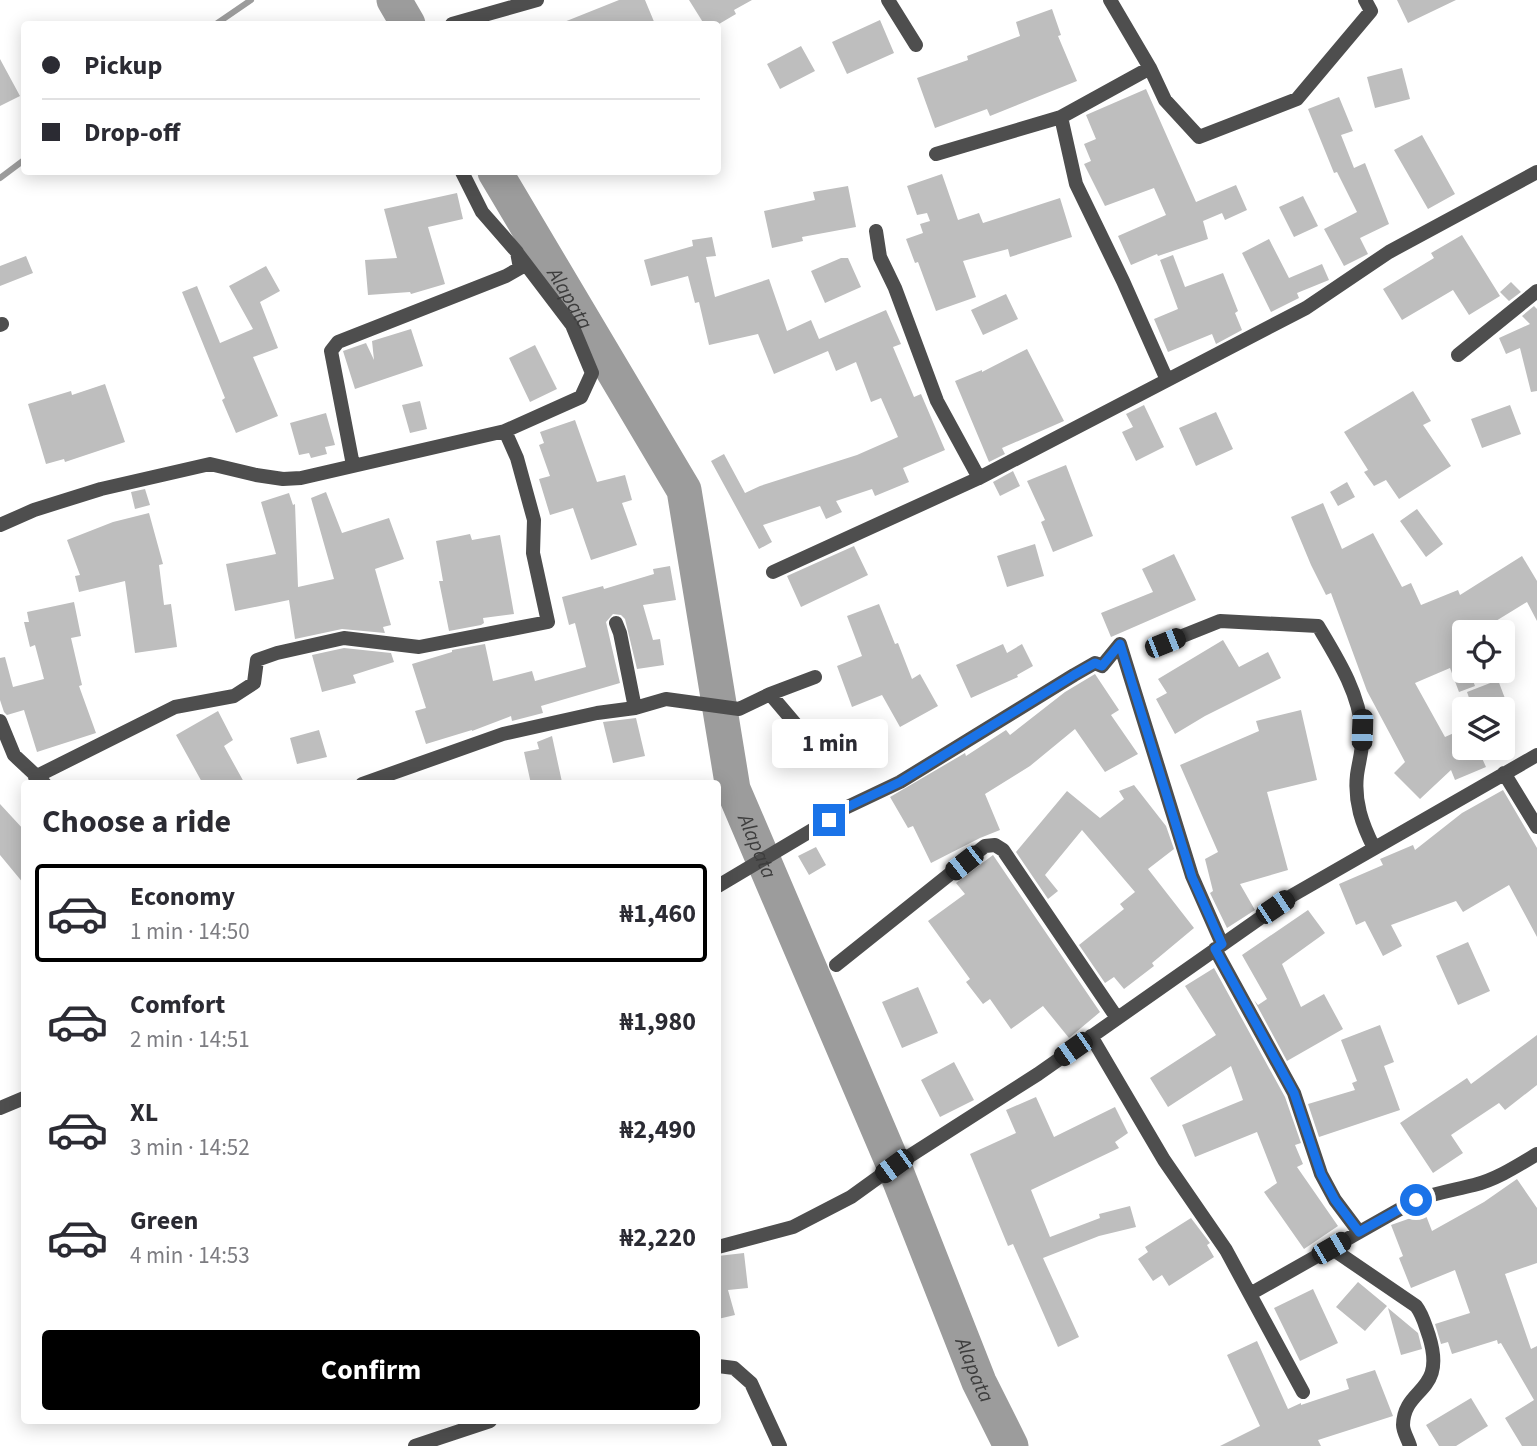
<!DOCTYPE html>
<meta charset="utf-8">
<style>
body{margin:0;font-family:"Source Sans 3",sans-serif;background:#f7f7f7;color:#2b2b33;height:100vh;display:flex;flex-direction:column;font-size:26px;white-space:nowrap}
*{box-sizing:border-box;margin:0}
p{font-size:23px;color:#7c7c81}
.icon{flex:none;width:38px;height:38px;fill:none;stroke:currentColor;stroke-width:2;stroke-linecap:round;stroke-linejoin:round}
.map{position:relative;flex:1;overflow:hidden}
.side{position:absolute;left:21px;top:780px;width:700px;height:644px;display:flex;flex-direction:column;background:#fff;border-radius:7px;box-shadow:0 4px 18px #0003}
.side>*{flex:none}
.top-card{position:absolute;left:21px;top:21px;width:700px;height:154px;border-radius:7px;box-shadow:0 4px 18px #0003;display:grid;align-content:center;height:154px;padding:0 21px;background:#fff}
.controls{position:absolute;left:1452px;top:620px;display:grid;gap:14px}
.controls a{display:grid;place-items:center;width:63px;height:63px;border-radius:7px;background:#fff;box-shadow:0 4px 18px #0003;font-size:35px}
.end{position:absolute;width:32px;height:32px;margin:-16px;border:9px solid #1a73e8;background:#fff;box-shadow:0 0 0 4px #fff}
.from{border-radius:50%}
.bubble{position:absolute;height:49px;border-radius:7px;background:#fff;box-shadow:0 4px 18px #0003;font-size:23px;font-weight:700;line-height:49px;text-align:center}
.car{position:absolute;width:21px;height:42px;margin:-21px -10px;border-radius:9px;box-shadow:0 0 5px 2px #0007;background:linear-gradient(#222 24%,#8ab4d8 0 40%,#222 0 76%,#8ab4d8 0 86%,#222 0)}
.top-card b{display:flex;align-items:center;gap:24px;height:66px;font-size:26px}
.top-card b+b{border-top:2px solid #e1e1e2}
.top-card i{width:18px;height:18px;background:#2b2b33}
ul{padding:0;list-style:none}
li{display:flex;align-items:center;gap:21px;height:98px;margin:0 14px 10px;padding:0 7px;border:4px solid transparent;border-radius:7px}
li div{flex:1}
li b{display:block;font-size:26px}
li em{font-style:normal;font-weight:700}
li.current{border-color:#000}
li>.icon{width:63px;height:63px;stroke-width:1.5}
h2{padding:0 21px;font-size:32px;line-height:84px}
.primary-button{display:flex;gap:14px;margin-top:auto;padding:14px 21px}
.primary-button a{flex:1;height:80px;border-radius:7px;background:#000;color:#fff;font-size:28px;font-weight:700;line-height:80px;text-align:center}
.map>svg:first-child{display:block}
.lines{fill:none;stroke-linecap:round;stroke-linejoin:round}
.stream{stroke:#9c9c9c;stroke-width:6}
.river{stroke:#9c9c9c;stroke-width:35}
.building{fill:#bebebe}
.street{stroke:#4e4e4e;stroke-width:14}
.route{stroke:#1a73e8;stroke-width:9}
.labels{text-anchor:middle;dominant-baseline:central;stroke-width:7;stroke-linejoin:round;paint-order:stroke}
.water-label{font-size:21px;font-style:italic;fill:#3d3d3d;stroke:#fff}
</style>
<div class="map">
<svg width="1537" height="1446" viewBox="0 0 1537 1446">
<rect width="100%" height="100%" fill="#fff"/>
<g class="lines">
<!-- stream -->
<path class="stream" d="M 216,24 L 251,0
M 0,178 L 24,160"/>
<!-- river -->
<g class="river">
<path d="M 394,0 L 408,24"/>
<path id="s1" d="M 495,172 L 684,490 L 733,789 L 894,1166 L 979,1382 L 1011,1446"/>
</g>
</g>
<!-- building -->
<path class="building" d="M 619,0 L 645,0 L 655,24 L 559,24 Z
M 689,0 L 752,0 L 734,10 L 736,14 L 719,24 L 704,24 Z
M 1397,0 L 1456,0 L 1408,23 Z
M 1052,9 L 1061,35 L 1058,36 L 1077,81 L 990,116 L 987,109 L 935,128 L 917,78 L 968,60 L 967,56 L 1020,36 L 1016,22 Z
M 880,20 L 894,53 L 847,74 L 832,42 Z
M 801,46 L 815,71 L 780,89 L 767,64 Z
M 0,59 L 20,96 L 0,106 Z
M 1402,68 L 1410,99 L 1375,108 L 1367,77 Z
M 1146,89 L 1196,202 L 1236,185 L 1247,210 L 1225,220 L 1222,213 L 1203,221 L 1208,239 L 1158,256 L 1157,254 L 1131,265 L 1118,236 L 1166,215 L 1154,188 L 1105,206 L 1084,164 L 1091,161 L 1084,144 L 1096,139 L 1086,115 Z
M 1339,97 L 1353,131 L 1341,135 L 1354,168 L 1365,163 L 1389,224 L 1360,238 L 1368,254 L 1344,266 L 1324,229 L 1357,212 L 1337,172 L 1334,173 L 1308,109 Z
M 1422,135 L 1455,194 L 1428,209 L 1394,150 Z
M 942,174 L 958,220 L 979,213 L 983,223 L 1060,198 L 1072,237 L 1010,257 L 1008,249 L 963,261 L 976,297 L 936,311 L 918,262 L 915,263 L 906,239 L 923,233 L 920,224 L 930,221 L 927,213 L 917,215 L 907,186 Z
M 848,186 L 856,227 L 802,237 L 803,241 L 772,248 L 764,211 L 815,200 L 813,192 Z
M 457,193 L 463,219 L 428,227 L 445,284 L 411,294 L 410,292 L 368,295 L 365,260 L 397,258 L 384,209 Z
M 1303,196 L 1318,226 L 1294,237 L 1279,207 Z
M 1462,235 L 1500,296 L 1469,315 L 1453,290 L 1402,320 L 1383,289 L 1434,258 L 1431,253 Z
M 712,237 L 716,256 L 706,257 L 715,297 L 769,279 L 787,331 L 811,320 L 819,339 L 886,310 L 901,344 L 893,347 L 914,397 L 921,394 L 945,450 L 903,468 L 909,482 L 875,496 L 872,489 L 836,501 L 842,512 L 826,519 L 820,506 L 763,525 L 772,542 L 759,549 L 711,461 L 724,454 L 745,493 L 760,486 L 857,455 L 898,437 L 881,398 L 871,402 L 856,362 L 836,371 L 828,351 L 774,374 L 758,334 L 709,345 L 699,302 L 695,303 L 688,276 L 651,286 L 644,260 L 693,246 L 692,240 Z
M 1269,239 L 1289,278 L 1322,264 L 1329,280 L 1297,293 L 1299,298 L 1271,312 L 1242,253 Z
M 1173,255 L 1185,287 L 1223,273 L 1238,311 L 1235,313 L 1242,330 L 1216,344 L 1212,334 L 1168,352 L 1154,319 L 1178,309 L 1160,260 Z
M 26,256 L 33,273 L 0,286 L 0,266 Z
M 841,258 L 848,258 L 861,287 L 825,303 L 811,271 Z
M 266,266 L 280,291 L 260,302 L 278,348 L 253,357 L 278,416 L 236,433 L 222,400 L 225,398 L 182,292 L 197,286 L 220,343 L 253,329 L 229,286 Z
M 1511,282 L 1521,292 L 1509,301 L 1500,292 Z
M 1006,294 L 1018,319 L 983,335 L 971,310 Z
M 1534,306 L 1537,309 L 1537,391 L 1531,392 L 1520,348 L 1506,354 L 1499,338 L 1530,324 L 1522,316 Z
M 411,329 L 423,366 L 355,389 L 343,351 L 366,343 L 374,360 L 372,341 Z
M 535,345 L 557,389 L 530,402 L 509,358 Z
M 1027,349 L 1064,421 L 1002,448 L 1005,454 L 989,462 L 955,381 L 982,370 L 982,372 Z
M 105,384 L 125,442 L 65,462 L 64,459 L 46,464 L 28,404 L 71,391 L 72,395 Z
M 1413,391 L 1431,421 L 1423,425 L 1451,466 L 1399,499 L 1386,480 L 1374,486 L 1364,472 L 1368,470 L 1344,432 Z
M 420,401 L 427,429 L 410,433 L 402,405 Z
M 1144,405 L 1164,447 L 1136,461 L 1122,432 L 1133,427 L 1126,414 Z
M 1510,405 L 1521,434 L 1482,448 L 1471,419 Z
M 1216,412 L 1233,449 L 1196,466 L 1179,428 Z
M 326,413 L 335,445 L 325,447 L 327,454 L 311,458 L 309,453 L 299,455 L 290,423 Z
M 575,420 L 597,482 L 625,475 L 632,500 L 622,503 L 637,545 L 591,560 L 573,508 L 550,515 L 539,479 L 550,476 L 539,445 L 544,443 L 540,432 Z
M 1066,465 L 1093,536 L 1053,552 L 1041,522 L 1045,520 L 1027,481 Z
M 1013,471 L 1020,486 L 1000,496 L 993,482 Z
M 1347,482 L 1355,497 L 1338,506 L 1330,492 Z
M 145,489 L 150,505 L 135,509 L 131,492 Z
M 326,492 L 342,533 L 389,518 L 404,559 L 375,569 L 391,625 L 383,627 L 385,633 L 342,629 L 295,639 L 289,600 L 235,611 L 226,564 L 276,554 L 261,502 L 289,493 L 293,505 L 295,504 L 298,587 L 334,579 L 311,498 Z
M 1323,503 L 1342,549 L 1373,533 L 1402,587 L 1411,583 L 1421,605 L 1458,590 L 1460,595 L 1522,556 L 1537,581 L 1537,621 L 1527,602 L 1491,624 L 1490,621 L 1455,635 L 1465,659 L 1465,670 L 1469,670 L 1475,686 L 1459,692 L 1450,668 L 1415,683 L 1445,737 L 1465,728 L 1465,747 L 1477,747 L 1486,767 L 1455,780 L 1451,770 L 1420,799 L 1394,773 L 1405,762 L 1367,691 L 1331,593 L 1326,595 L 1311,565 L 1291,517 Z
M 1417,509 L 1443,544 L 1426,557 L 1400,521 Z
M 149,513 L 163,564 L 159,565 L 164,605 L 171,604 L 177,647 L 135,653 L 125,581 L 79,592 L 75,576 L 80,575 L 67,540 L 113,522 Z
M 470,534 L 472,540 L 500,535 L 514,614 L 483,618 L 484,623 L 481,625 L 449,631 L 439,581 L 443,581 L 436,541 Z
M 1035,544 L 1044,576 L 1007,587 L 997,556 Z
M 854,546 L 868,575 L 801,607 L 787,576 Z
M 1174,554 L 1196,600 L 1111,637 L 1101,613 L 1153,592 L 1142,569 Z
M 670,566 L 676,600 L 643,605 L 653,640 L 660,639 L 664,665 L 637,669 L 625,619 L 621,615 L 613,614 L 606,622 L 620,683 L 541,706 L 543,713 L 512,721 L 511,716 L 472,731 L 472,730 L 426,744 L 415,711 L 426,708 L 412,664 L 452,652 L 452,650 L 485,644 L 493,681 L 532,671 L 535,681 L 586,667 L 575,623 L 569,625 L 562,597 L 603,586 L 604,589 L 654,574 L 653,569 Z
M 74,602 L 81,636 L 71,638 L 82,685 L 79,686 L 96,733 L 37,752 L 24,710 L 7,715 L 4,712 L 0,700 L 0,658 L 5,657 L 13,687 L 44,679 L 35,645 L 30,647 L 24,622 L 29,622 L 27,612 Z
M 879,604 L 895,644 L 898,643 L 912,679 L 920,674 L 938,706 L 900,727 L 882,695 L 852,707 L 837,666 L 862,656 L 847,616 Z
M 1223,640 L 1239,667 L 1268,652 L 1281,678 L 1205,716 L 1175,734 L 1156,699 L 1167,693 L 1158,679 Z
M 1003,644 L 1007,653 L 1022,644 L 1033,666 L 1017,675 L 1018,677 L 971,698 L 956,665 Z
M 344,648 L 391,653 L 394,662 L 353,675 L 356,683 L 322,692 L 312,655 Z
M 1095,674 L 1119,710 L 1111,715 L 1138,754 L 1105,772 L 1075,729 L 1030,766 L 985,794 L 1000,830 L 980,838 L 931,863 L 913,826 L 908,828 L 890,797 L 965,753 L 966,756 L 1006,730 L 1010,735 L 1065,692 Z
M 1498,680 L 1509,709 L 1473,709 L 1467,692 Z
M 1301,710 L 1317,780 L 1267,792 L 1288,870 L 1240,884 L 1255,910 L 1227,928 L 1210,893 L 1213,891 L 1205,859 L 1218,852 L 1180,765 L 1259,731 L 1256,721 Z
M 218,711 L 233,740 L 224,746 L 245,784 L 203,784 L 176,735 Z
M 636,718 L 645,756 L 613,763 L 603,722 Z
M 319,730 L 327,757 L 297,764 L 290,738 Z
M 552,736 L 562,782 L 531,784 L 524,752 L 539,749 L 537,742 Z
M 1134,785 L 1166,826 L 1174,849 L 1148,869 L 1194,928 L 1152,963 L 1154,966 L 1124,989 L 1114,977 L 1105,983 L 1079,945 L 1124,909 L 1120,904 L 1135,892 L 1082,830 L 1045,875 L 1058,891 L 1048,899 L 1016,852 L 1067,791 L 1100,818 L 1124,799 L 1119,791 Z
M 1503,790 L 1537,848 L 1537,937 L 1509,885 L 1463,912 L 1456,901 L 1391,925 L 1402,946 L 1383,956 L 1365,921 L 1356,925 L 1339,884 L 1383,865 L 1380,859 L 1413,845 L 1415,850 L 1462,813 Z
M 0,804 L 24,830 L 24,884 L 0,855 Z
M 816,847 L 826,865 L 809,875 L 798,856 Z
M 993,855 L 1100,1012 L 1069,1038 L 1043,1006 L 1011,1029 L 990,999 L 983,1004 L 966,982 L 970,979 L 928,921 L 965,894 L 956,883 Z
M 1308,910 L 1325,933 L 1282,964 L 1301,1007 L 1324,994 L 1343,1029 L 1287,1061 L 1254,1000 L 1258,1005 L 1267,999 L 1242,955 Z
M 1468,942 L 1490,991 L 1458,1005 L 1436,956 Z
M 1214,968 L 1285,1097 L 1301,1143 L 1295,1145 L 1303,1164 L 1297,1167 L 1338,1226 L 1304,1249 L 1264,1192 L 1277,1183 L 1257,1132 L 1195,1157 L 1182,1125 L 1243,1100 L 1231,1066 L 1168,1107 L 1150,1078 L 1216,1035 L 1185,986 Z
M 918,987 L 938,1033 L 902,1048 L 882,1002 Z
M 1380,1025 L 1394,1062 L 1384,1066 L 1400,1110 L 1319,1137 L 1308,1104 L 1355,1090 L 1352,1083 L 1357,1081 L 1341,1040 Z
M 1537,1035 L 1537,1085 L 1505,1110 L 1499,1103 L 1451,1135 L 1463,1153 L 1433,1173 L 1400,1123 L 1467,1078 L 1471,1084 Z
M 954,1062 L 974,1100 L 940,1117 L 921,1080 Z
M 1036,1097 L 1054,1137 L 1115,1107 L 1128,1133 L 1115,1142 L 1119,1148 L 1031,1190 L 1050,1237 L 1100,1218 L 1099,1214 L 1130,1206 L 1136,1227 L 1099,1236 L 1043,1258 L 1079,1337 L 1058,1347 L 1013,1244 L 1008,1246 L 970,1154 L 1016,1133 L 1006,1110 Z
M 1517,1179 L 1537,1208 L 1537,1263 L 1505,1274 L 1531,1349 L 1537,1346 L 1537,1446 L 1522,1446 L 1505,1418 L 1534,1400 L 1501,1343 L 1498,1344 L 1497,1340 L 1452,1354 L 1448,1342 L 1441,1344 L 1435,1324 L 1470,1313 L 1455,1270 L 1411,1288 L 1399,1258 L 1403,1256 L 1391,1225 L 1425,1213 L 1432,1231 L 1484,1202 Z
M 1191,1218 L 1210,1243 L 1207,1245 L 1214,1257 L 1169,1286 L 1162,1275 L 1153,1281 L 1138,1259 L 1148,1252 L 1145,1247 Z
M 744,1253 L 748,1288 L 728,1290 L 735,1315 L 718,1319 L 718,1256 Z
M 1358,1282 L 1387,1306 L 1365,1331 L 1336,1307 Z
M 1313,1289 L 1338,1343 L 1300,1361 L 1274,1308 Z
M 1388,1308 L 1418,1333 L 1422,1349 L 1401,1355 Z
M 1257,1341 L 1288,1409 L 1301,1403 L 1301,1405 L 1349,1389 L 1346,1379 L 1375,1370 L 1393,1416 L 1318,1440 L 1321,1446 L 1220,1446 L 1260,1426 L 1227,1355 Z
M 1471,1398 L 1488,1426 L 1456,1446 L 1439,1446 L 1426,1425 Z"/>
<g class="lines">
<!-- street -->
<path class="street" d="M 888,0 L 916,45
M 1110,0 L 1150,68
M 452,24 L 537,0
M 1061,117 L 1076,184 L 1123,281 L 1167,380
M 936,154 L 1061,117 L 1150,68 L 1165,100 L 1199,137 L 1297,99 L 1371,11 L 1365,0
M 876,231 L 880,257 L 895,288 L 937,401 L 979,478
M 0,325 L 2,324
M 1458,355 L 1537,291
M 505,431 L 581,397 L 592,373 L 572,325 L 518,254
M 353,465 L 331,351 L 338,342 L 506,276 L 520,268 L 517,252 L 482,212 L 462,172
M 0,525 L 34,510 L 101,489 L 210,464 L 256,475 L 283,479 L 301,478 L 505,431 L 517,458 L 534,520 L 533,553 L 548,622 L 419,647 L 344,638 L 277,653 L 257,660 L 254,683 L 234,696 L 175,707 L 35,777
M 773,572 L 979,478 L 1306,308 L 1389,252 L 1537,172
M 616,623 L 620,633 L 635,708
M 1165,643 L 1220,621 L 1318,626 C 1337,658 1359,692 1362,731 C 1364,746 1359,760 1357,775 C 1354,802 1362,824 1374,848
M 770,694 L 798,727
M 0,721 L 14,755 L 45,784
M 1504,773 L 1537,827
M 362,784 L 503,734 L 597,713 L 635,708 L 666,699 L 739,709 L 770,694 L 815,677
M 718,886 L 829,820 L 841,810 L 900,782 L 1074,675 L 1095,663 L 1102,666 L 1120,644 L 1192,876 L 1222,944
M 1215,949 L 1294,1093 L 1321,1174 L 1335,1200 L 1359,1232
M 836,965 L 985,846 L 995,845 L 1003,850 L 1117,1018
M 1091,1036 L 1164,1160 L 1226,1250 L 1303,1392
M 0,1108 L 24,1098
M 718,1247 L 793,1227 L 851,1197 L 894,1166 L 1038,1074 L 1293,895 L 1537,755
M 1331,1248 L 1416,1306 C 1423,1315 1425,1325 1429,1336 C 1447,1394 1404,1386 1403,1425 C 1403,1432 1408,1439 1410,1446
M 1250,1294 L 1416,1200 C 1435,1193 1454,1190 1474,1185 C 1497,1179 1517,1166 1537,1154
M 718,1366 L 734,1368 L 751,1383 L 780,1446
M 415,1446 L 490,1421"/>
</g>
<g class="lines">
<!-- route -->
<path class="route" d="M 829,820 L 841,810 L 900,782 L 1074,675 L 1095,663 L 1102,666 L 1120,644 L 1192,877 L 1222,944 L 1215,949 L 1294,1093 L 1321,1174 L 1335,1200 L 1359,1232 L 1416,1200"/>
</g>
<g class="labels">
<!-- water labels -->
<g class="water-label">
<text stroke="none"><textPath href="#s1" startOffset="147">Alapata</textPath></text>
<text stroke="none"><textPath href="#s1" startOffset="735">Alapata</textPath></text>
<text stroke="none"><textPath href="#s1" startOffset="1302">Alapata</textPath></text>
</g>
</g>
</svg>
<div class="controls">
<a><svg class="icon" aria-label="locate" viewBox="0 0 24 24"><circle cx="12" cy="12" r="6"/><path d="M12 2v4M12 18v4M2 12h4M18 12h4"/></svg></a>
<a><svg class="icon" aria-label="layers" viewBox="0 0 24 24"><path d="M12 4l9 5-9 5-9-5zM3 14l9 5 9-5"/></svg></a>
</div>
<i class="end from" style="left:1416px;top:1200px"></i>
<i class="end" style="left:829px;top:820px"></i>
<div class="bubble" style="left:772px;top:719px;width:116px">1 min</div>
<i class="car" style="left:1165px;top:643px;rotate:68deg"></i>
<i class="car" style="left:1362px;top:730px;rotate:182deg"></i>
<i class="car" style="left:964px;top:863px;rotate:232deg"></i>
<i class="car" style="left:1275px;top:907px;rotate:56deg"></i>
<i class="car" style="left:1073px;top:1049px;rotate:235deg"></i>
<i class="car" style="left:894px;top:1166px;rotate:234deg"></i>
<i class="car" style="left:1331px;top:1248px;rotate:60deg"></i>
<div class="top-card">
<b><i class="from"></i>Pickup</b>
<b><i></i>Drop-off</b>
</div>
<section class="side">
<h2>Choose a ride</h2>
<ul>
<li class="current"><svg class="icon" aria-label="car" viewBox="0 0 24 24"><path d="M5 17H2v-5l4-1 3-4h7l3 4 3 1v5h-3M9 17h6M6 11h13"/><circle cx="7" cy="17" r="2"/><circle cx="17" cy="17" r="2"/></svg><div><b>Economy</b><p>1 min · 14:50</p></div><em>₦1,460</em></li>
<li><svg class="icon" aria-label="car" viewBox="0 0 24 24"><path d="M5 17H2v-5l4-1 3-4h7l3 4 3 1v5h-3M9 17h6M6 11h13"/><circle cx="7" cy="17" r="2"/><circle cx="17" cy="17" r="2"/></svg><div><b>Comfort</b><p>2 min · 14:51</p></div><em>₦1,980</em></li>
<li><svg class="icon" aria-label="car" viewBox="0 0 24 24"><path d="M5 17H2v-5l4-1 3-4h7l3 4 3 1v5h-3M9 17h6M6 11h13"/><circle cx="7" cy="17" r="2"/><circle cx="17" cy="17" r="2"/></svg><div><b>XL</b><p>3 min · 14:52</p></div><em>₦2,490</em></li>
<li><svg class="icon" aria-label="car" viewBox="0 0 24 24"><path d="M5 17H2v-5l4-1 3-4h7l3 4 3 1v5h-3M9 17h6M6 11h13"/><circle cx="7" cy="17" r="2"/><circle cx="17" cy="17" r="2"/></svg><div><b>Green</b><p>4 min · 14:53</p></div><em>₦2,220</em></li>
</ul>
<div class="primary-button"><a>Confirm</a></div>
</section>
</div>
